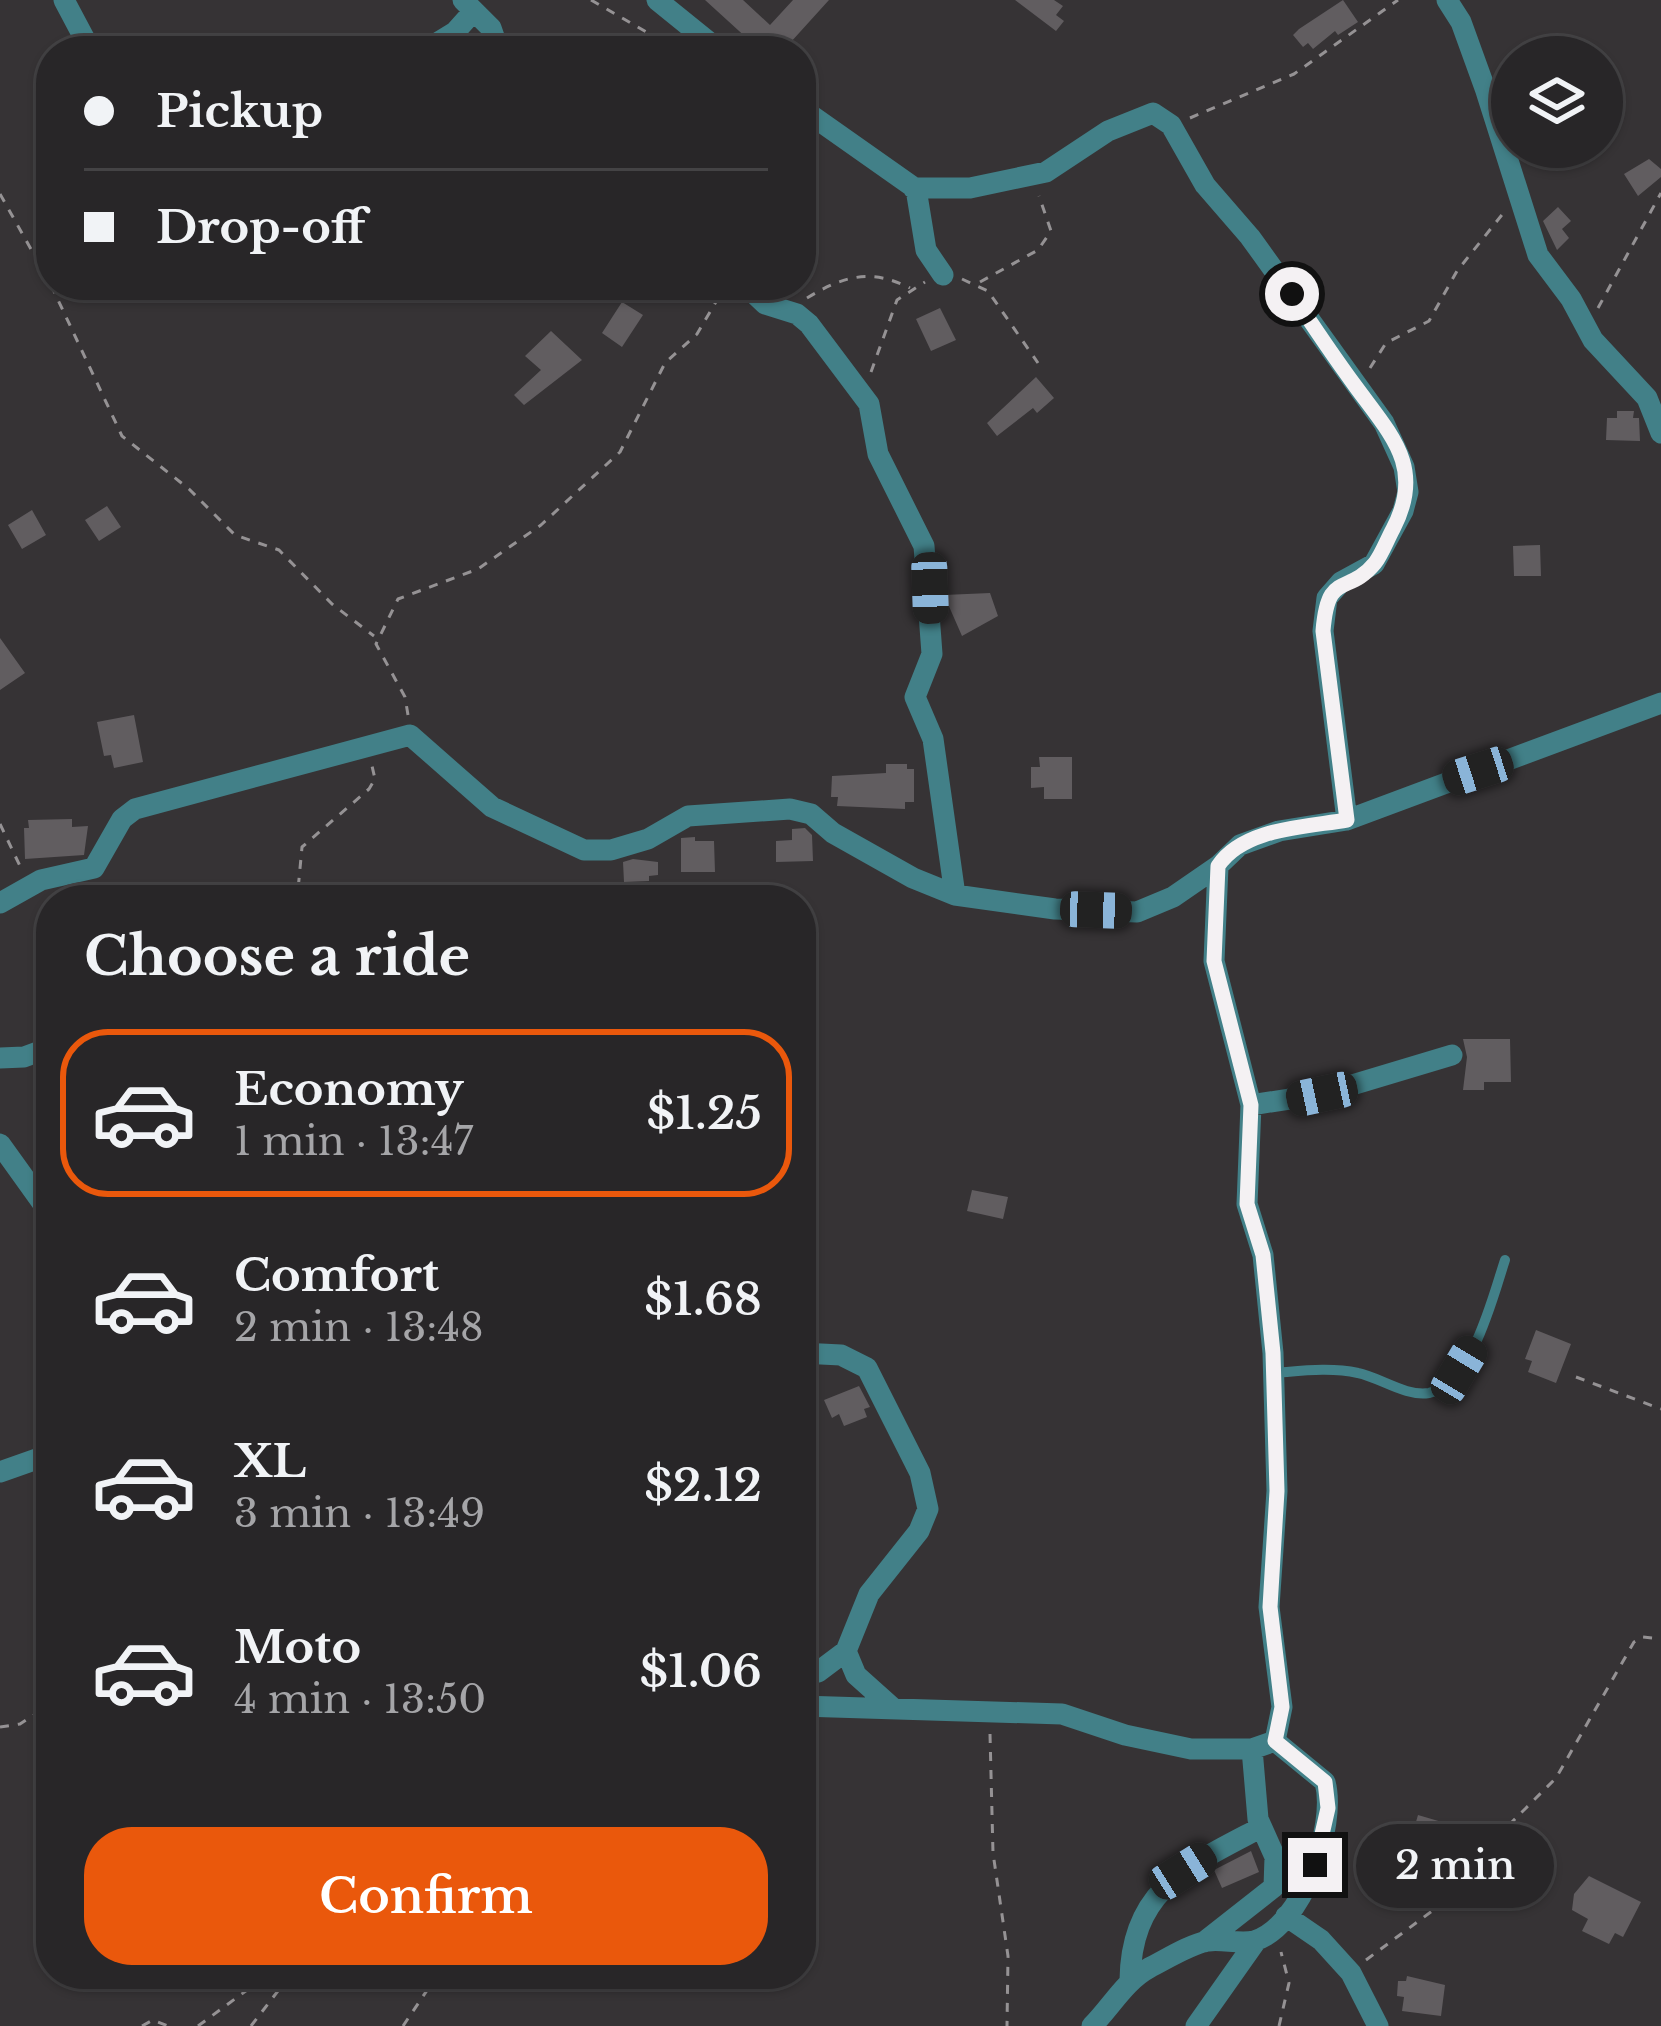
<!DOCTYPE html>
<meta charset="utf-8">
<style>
body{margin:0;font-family:"Libre Baskerville",serif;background:#302e30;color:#f1f3f6;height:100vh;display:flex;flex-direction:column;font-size:45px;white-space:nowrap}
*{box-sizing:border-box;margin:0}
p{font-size:39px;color:#a5a5a8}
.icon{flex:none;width:66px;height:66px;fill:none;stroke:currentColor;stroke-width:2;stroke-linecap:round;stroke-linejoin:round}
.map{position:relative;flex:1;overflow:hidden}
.side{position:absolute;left:36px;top:885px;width:780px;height:1104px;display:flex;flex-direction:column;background:#282628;border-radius:48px;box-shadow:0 3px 9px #0004,0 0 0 3px #444345}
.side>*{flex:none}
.hud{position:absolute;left:36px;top:36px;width:780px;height:264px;border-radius:48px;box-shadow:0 3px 9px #0004,0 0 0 3px #444345;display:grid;align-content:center;height:264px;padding:0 48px;background:#282628}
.fabs{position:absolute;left:1491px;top:36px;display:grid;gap:24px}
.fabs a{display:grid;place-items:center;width:132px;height:132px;border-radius:50%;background:#282628;box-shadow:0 3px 9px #0004,0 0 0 3px #444345;font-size:60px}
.end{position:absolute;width:54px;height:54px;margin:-27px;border:15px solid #f4f1f3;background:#111;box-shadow:0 0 0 6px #111}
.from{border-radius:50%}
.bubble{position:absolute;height:84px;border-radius:42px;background:#282628;box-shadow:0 3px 9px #0004,0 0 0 3px #444345;font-size:39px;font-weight:600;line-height:84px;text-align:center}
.car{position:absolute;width:36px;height:72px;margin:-36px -18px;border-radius:15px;box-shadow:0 0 9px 3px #0007;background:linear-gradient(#222 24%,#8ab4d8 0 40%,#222 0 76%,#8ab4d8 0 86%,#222 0)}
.hud b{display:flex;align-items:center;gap:42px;height:114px;font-size:45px}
.hud b+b{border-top:3px solid #444345}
.hud i{width:30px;height:30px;background:#f1f3f6}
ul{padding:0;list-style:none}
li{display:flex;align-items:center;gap:36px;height:168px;margin:0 24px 18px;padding:0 24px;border:6px solid transparent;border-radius:48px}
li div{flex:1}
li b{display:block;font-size:45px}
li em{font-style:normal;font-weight:600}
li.current{border-color:#ea580c}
li>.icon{width:108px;height:108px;stroke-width:1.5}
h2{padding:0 48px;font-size:54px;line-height:144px}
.button{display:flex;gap:24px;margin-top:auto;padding:24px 48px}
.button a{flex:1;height:138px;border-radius:48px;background:#ea580c;color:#fff;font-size:48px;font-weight:600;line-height:138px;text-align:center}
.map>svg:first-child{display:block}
.building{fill:#615d60}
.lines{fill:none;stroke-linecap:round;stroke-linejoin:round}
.path{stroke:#959294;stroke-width:3;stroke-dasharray:9 9;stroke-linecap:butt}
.service{stroke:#428088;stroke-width:10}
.minor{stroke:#428088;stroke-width:21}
.route{stroke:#f4f1f3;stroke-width:15}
</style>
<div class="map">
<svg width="1661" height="2026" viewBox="0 0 1661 2026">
<rect width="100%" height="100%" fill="#363335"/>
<!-- building -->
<path class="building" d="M 705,0 L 743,0 L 770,25 L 793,0 L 829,0 L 790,43 L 798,51 L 761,51 Z
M 1015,0 L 1054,0 L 1063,6 L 1056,15 L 1064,21 L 1056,31 Z
M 1343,0 L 1358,22 L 1338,35 L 1335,31 L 1313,49 L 1308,43 L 1303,47 L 1293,35 L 1299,29 Z
M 1649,159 L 1661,169 L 1661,177 L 1638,196 L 1624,174 Z
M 1558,207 L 1571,221 L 1562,229 L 1569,238 L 1557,250 L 1543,221 Z
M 622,302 L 643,315 L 622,347 L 602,333 Z
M 940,308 L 956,340 L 931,351 L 916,319 Z
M 551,331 L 582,360 L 524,405 L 514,395 L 541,370 L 525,356 Z
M 1036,377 L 1054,398 L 1037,413 L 1033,408 L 997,436 L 987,423 Z
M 1617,411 L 1634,411 L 1633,418 L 1639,418 L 1640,441 L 1606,440 L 1607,418 L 1617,418 Z
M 107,506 L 121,527 L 99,541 L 85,520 Z
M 32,510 L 46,535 L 22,549 L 8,525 Z
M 1540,545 L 1541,576 L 1514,576 L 1513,546 Z
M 990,593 L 998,616 L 962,636 L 944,595 Z
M 0,638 L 25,673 L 0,690 Z
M 134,715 L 143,762 L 114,768 L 111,755 L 104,756 L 97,722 Z
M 1039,757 L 1072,757 L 1072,799 L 1044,799 L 1044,787 L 1031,788 L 1031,767 L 1040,767 Z
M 886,764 L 907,764 L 907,769 L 914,769 L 914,802 L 905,802 L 905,809 L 837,806 L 838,797 L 831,797 L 832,776 L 886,773 Z
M 72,819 L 72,827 L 88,826 L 84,855 L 25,859 L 24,828 L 29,828 L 28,820 Z
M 805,828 L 812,835 L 813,861 L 776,862 L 776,841 L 792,840 L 792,829 Z
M 695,837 L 695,841 L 714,841 L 715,872 L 681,872 L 681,838 Z
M 633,859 L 658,862 L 658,875 L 649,876 L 649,881 L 624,882 L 623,862 Z
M 1463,1039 L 1510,1039 L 1511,1082 L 1484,1082 L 1484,1090 L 1463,1090 L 1467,1057 Z
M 972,1190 L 1008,1197 L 1003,1219 L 967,1211 Z
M 1536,1330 L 1571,1344 L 1556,1383 L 1528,1372 L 1532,1361 L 1525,1359 Z
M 859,1386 L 870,1407 L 864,1409 L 867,1417 L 844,1426 L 839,1414 L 832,1418 L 824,1400 Z
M 1418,1815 L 1452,1825 L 1444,1849 L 1437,1847 L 1434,1857 L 1408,1849 Z
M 1251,1851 L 1259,1872 L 1222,1888 L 1214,1870 Z
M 1589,1876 L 1641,1902 L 1623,1937 L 1615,1933 L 1609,1944 L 1582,1931 L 1588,1919 L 1572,1910 L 1574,1894 Z
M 1407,1976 L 1445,1985 L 1441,2016 L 1402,2011 L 1404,1997 L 1397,1996 L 1398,1981 L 1406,1981 Z"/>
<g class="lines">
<!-- path -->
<path class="path" d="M 591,0 L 648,33 L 659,51
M 1190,118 L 1294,74 L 1398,0
M 0,194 L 50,283
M 962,279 L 988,291 L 1038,363
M 980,282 L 1038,250 L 1051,231 L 1039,196
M 51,285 L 122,436 L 189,489 L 235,535 L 279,550 L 332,604 L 374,636
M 807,298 C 843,276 871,268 910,288
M 1598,308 L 1661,193
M 1370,368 L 1386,343 L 1429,321 L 1457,271 L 1505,211
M 871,372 L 897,300 L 925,282
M 408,715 L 405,697 L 376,644 L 398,599 L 478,569 L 541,525 L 620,452 L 665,363 L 697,334 L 723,290
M 0,824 L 20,866
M 287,900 L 298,890 L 302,847 L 369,789 L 375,779 L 372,766
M 1576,1377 L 1661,1409
M 0,1727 L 20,1724 L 51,1704
M 990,1734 L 993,1853 L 1008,1956 L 1007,2026
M 1366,1960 L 1451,1897 L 1499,1835 L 1556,1778 L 1634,1642 L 1643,1637 L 1661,1639
M 142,2026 L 153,2020 L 168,2026
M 198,2026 L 269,1974
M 251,2026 L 291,1974
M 403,2026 L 438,1974
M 1279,2026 L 1289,1983 L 1281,1952"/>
<!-- service -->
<path class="service" d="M 1274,1373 C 1301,1371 1330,1367 1358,1373 C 1379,1377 1406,1397 1429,1393 C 1472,1384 1493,1296 1505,1260"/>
<!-- minor -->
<path class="minor" d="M 64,0 L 91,51
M 463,0 L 491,28 L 499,51
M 657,0 L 720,51
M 1447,0 L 1461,22 L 1486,91 L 1538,255 L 1571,299 L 1593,340 L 1647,398 L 1661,433
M 424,51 L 455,32 L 472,13
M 801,108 L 916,189 L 926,250 L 943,275
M 913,188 L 970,188 L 1046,172 L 1108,131 L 1153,113 L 1171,125 L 1205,185 L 1250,237 L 1384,423 L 1404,467 L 1408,492 L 1403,511 L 1374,564 L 1341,582 L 1327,598 L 1323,631 L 1347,820
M 745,285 L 765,304 L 797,314 L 809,324 L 869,404 L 878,454 L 924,546 L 932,654 L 915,697 L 933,739 L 955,895
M 0,903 L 41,880 L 94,868 L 122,819 L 135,809 L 410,735 L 492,807 L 584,850 L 611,850 L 648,839 L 688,816 L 790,809 L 811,814 L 833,833 L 913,878 L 955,895 L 1055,909 L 1137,912 L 1173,897 L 1218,866
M 0,1058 L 24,1057 L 51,1047
M 1251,1105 L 1322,1094 L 1452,1055
M 0,1144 L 51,1215
M 801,1353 L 841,1355 L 867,1368 L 920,1473 L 928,1509 L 919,1531 L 869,1594 L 846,1651 L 818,1672 L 801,1676
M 0,1472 L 51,1454
M 846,1651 L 856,1675 L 894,1709
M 801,1706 L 1062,1714 L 1125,1735 L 1191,1749 L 1252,1749 L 1275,1741
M 1286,1916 L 1321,1940 L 1351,1973 L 1378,2026
M 1204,1942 L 1274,1887 L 1275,1857 L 1258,1819 L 1252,1749
M 1130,1980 C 1131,1889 1188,1866 1260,1828
M 1092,2026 C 1111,2007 1125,1981 1149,1968 C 1167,1959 1188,1945 1208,1941 C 1222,1939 1240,1944 1254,1941 C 1302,1927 1337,1826 1325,1782 L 1275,1741 L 1282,1707 L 1269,1607 L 1277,1491 L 1273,1353 L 1263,1255 L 1247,1204 L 1251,1105 L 1214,961 L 1218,866 L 1240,845 L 1279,831 L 1347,820 L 1661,703
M 1196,2026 L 1256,1941"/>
</g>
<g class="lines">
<!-- route -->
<path class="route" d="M 1292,294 C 1313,326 1334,357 1356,387 C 1392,436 1425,468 1393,529 C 1387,540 1382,554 1375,563 C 1347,597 1328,569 1323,631 L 1347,820 C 1306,827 1243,828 1218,866 L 1214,961 L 1251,1105 L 1247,1204 L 1263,1255 L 1273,1353 L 1277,1491 L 1270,1607 L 1282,1707 L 1275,1741 L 1325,1782 L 1328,1808 L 1315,1865"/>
</g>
</svg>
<div class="fabs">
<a><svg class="icon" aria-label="layers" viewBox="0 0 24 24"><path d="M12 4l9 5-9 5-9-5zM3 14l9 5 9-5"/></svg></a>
</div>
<i class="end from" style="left:1292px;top:294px"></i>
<i class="end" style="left:1315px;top:1865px"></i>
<div class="bubble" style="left:1356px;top:1824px;width:198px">2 min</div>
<i class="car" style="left:930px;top:588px;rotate:178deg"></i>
<i class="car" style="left:1478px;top:771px;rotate:252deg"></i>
<i class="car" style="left:1096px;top:910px;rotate:92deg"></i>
<i class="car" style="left:1322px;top:1094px;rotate:258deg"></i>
<i class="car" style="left:1459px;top:1370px;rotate:31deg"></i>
<i class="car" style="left:1183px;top:1871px;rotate:58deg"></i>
<div class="hud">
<b><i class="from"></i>Pickup</b>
<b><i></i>Drop-off</b>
</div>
<section class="side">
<h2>Choose a ride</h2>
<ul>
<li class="current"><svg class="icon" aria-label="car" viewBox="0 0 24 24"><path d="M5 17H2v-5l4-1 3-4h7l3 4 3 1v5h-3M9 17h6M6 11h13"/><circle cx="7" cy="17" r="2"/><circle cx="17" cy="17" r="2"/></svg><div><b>Economy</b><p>1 min · 13:47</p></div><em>$1.25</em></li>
<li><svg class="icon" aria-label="car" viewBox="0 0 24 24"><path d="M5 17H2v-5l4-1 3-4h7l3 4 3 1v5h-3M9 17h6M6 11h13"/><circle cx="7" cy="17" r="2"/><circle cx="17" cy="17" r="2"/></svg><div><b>Comfort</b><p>2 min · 13:48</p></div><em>$1.68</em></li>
<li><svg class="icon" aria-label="car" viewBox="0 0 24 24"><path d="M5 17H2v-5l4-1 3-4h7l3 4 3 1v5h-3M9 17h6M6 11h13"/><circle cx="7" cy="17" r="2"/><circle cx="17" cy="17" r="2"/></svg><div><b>XL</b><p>3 min · 13:49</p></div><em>$2.12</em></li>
<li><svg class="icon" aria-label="car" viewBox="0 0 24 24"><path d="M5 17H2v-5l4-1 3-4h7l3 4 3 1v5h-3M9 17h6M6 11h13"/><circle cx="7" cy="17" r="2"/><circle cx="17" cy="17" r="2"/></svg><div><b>Moto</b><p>4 min · 13:50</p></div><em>$1.06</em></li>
</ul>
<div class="button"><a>Confirm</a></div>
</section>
</div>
